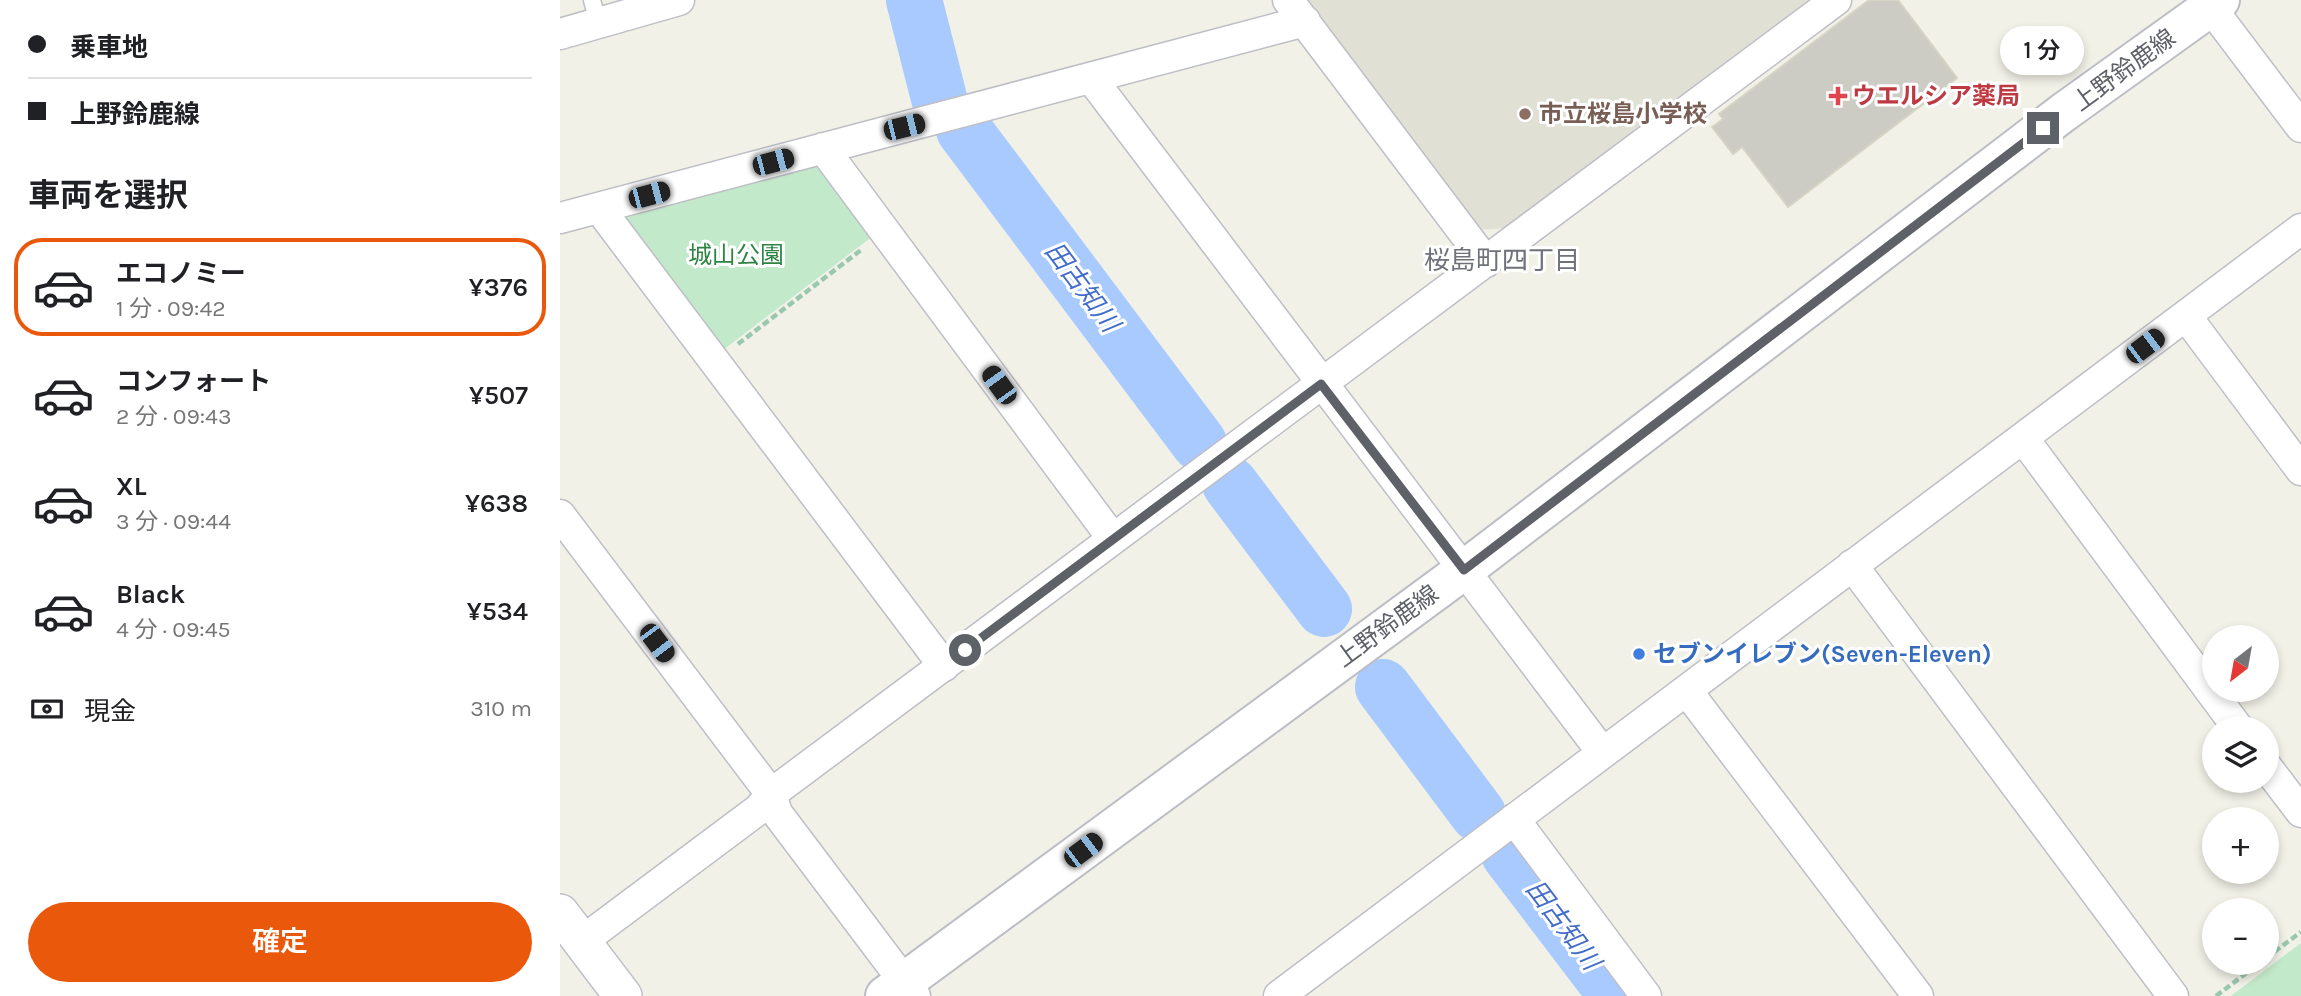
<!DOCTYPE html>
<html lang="ja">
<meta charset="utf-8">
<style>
body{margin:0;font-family:Karla,"Noto Sans JP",sans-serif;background:#f2f2f2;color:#202124;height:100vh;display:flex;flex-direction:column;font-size:26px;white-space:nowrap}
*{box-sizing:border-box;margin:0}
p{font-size:23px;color:#757577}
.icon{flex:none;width:38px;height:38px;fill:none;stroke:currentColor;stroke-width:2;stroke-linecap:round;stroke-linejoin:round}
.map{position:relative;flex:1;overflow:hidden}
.side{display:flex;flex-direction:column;background:#fff;width:560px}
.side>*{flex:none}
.banner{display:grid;align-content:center;height:154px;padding:0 28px;background:#fff}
.needle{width:46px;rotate:211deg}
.tools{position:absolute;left:1642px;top:625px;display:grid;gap:14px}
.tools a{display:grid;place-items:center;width:77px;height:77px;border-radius:50%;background:#fff;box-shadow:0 4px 10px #0003;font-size:35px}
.end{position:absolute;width:32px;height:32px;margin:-16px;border:9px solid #5e6168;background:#fff;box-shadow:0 0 0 4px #fff}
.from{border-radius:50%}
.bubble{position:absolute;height:49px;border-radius:24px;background:#fff;box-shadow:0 4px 10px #0003;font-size:23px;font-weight:600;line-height:49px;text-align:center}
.car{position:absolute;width:21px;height:42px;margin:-21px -10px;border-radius:9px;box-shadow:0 0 5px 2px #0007;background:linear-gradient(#222 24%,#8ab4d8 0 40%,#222 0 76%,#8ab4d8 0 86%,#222 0)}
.banner b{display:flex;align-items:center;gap:24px;height:66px;font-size:26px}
.banner b+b{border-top:2px solid #e0e0e0}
.banner i{width:18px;height:18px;background:#202124}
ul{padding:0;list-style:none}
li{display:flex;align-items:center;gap:21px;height:98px;margin:0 14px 10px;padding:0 14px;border:4px solid transparent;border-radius:28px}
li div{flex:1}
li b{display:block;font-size:26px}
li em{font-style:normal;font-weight:600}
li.current{border-color:#ea580c}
li>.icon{width:63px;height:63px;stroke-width:1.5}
h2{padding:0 28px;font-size:32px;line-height:84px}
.pay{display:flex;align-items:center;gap:18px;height:77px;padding:0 28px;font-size:26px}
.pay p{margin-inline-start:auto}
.button{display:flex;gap:14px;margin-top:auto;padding:14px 28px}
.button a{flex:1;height:80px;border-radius:42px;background:#ea580c;color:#fff;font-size:28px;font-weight:600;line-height:80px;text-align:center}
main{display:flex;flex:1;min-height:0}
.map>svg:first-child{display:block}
.education{fill:#e1e0d5}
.green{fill:#c2e9c9}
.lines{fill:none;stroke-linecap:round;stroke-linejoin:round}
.river{stroke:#a9caff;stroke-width:56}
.building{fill:#cccbc4;stroke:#d6d4c4;stroke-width:2}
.service-casing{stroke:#bebfc6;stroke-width:19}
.minor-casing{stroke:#bebfc6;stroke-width:33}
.tertiary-casing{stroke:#bebfc6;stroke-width:40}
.secondary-casing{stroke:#bcbec5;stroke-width:42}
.path{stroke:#9ac8af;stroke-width:4.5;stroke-dasharray:7 3.5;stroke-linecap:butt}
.service{stroke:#fff;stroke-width:16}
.minor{stroke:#fff;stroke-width:30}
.tertiary{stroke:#fff;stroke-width:37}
.secondary{stroke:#fff;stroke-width:38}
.route{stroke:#5e6168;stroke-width:9}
.health-dot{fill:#e0444e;stroke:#fff;stroke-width:2.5}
.education-dot{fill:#8d6e63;stroke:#fff;stroke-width:2.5}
.shop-dot{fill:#3f7fe0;stroke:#fff;stroke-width:2.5}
.labels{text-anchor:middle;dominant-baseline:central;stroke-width:6;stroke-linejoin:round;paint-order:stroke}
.street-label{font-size:24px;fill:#5e6168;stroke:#fff}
.health-label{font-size:24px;font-weight:bold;fill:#be3a42;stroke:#fff;text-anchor:start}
.education-label{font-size:24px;font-weight:bold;fill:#785e54;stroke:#fff;text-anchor:start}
.park-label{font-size:24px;fill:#308443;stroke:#fff}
.shop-label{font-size:24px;font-weight:bold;fill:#366cbe;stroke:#fff;text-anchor:start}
.neighbourhood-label{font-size:26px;fill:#6f727a;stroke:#fff}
.water-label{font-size:26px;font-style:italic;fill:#436dcb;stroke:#fff}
</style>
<main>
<section class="side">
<div class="banner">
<b><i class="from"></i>乗車地</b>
<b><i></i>上野鈴鹿線</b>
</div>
<h2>車両を選択</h2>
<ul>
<li class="current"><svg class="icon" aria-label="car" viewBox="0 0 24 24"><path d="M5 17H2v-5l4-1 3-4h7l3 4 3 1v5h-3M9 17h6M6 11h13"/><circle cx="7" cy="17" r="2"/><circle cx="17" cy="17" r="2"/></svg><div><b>エコノミー</b><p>1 分 · 09:42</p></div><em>¥376</em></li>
<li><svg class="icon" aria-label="car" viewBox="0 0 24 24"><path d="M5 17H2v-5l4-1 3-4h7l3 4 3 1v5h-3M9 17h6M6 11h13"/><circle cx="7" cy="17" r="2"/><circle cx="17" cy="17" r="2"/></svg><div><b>コンフォート</b><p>2 分 · 09:43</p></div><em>¥507</em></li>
<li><svg class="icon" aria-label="car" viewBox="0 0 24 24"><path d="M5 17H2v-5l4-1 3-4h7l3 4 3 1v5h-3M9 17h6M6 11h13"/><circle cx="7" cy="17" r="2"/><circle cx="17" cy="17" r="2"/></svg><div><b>XL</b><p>3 分 · 09:44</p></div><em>¥638</em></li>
<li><svg class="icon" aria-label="car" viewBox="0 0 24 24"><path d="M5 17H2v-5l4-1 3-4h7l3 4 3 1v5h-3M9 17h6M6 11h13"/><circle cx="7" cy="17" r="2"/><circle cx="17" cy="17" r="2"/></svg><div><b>Black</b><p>4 分 · 09:45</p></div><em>¥534</em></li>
</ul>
<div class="pay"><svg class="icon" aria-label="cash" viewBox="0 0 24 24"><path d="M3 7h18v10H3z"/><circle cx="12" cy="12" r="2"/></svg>現金<p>310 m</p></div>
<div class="button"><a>確定</a></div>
</section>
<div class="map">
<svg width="1741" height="996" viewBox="0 0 1741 996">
<rect width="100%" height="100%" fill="#f1f1e7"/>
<!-- education -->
<path class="education" d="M 744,0 L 1251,0 L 947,228 L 918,230 Z"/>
<!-- green -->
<path class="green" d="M 255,166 L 263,171 L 313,236 L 163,350 L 65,219 L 76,213 Z
M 1741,943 L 1741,996 L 1671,996 Z"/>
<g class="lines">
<!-- river -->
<path class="river" d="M 354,0 L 379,98
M 404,130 L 639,443
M 670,484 L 764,609
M 823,687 L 918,814
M 949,854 L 1057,996"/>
</g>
<!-- building -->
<path class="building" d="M 1309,0 L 1338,0 L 1397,78 L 1228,207 L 1182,147 L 1173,154 L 1152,127 L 1163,119 L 1159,114 Z"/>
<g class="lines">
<defs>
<path id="service" d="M 32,0 L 38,23"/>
<path id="minor" d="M 728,0 L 926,262
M 1645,0 L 1741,127
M 0,34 L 119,0
M 531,78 L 1042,752
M 263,148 L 553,539
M 39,208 L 384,666
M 0,218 L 745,21
M 1626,316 L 1741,470
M 1463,438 L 1678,728
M 0,515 L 211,794 L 217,813 L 355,996
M 1292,565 L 1613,996
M 1127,691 L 1358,996
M 1706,766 L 1741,812
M 954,819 L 1086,996
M 21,942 L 199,809 L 211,794 L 1276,0
M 719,996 L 1741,229"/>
<path id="tertiary" d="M 0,913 L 63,996"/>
<path id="secondary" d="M 325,996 L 904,570 L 1504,112 L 1660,0"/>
</defs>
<!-- service casing -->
<use href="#service" class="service-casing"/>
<!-- minor casing -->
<use href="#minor" class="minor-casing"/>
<!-- tertiary casing -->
<use href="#tertiary" class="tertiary-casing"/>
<!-- secondary casing -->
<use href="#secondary" class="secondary-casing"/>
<!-- path -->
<path class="path" d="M 178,344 L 301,250
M 1706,958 L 1741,932
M 1656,996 L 1701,962"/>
<!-- service -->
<use href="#service" class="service"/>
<!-- minor -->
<use href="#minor" class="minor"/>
<!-- tertiary -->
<use href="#tertiary" class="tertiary"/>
<!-- secondary -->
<use href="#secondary" class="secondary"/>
</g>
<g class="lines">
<!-- route -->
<path class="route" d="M 405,650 L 761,384 L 904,570 L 1483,128"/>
</g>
<!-- markers -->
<path class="health-dot" d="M1274.5 85.5h7v7h7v7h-7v7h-7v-7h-7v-7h7z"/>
<circle class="education-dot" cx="965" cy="114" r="7"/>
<circle class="shop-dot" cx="1079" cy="654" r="7"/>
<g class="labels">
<!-- street labels -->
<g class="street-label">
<text transform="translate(1564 70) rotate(-36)">上野鈴鹿線</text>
<text transform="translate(827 626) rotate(-36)">上野鈴鹿線</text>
</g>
<!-- health labels -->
<g class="health-label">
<text x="1292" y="96">ウエルシア薬局</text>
</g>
<!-- education labels -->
<g class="education-label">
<text x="979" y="114">市立桜島小学校</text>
</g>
<!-- park labels -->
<g class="park-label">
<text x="176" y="255">城山公園</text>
</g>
<!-- shop labels -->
<g class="shop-label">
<text x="1093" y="654">セブンイレブン(Seven-Eleven)</text>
</g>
<!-- neighbourhood labels -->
<g class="neighbourhood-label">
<text x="942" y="260">桜島町四丁目</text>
</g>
<!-- water labels -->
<g class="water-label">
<text transform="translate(522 287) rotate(53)">田古知川</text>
<text transform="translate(1003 925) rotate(53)">田古知川</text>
</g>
</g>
</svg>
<div class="tools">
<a><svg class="needle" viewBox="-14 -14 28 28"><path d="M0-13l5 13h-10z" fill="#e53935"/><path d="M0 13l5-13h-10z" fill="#757577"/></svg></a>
<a><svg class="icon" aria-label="layers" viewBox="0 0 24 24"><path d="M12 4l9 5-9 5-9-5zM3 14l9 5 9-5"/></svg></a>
<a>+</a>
<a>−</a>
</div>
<i class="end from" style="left:405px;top:650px"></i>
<i class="end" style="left:1483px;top:128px"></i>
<div class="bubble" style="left:1440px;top:26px;width:84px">1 分</div>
<i class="car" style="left:344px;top:127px;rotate:76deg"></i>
<i class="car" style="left:213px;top:162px;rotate:75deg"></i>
<i class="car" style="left:89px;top:195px;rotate:75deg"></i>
<i class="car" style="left:1585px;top:346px;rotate:53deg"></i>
<i class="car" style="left:439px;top:385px;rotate:324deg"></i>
<i class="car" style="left:97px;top:643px;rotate:143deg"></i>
<i class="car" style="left:523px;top:850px;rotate:53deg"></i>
</div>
</main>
